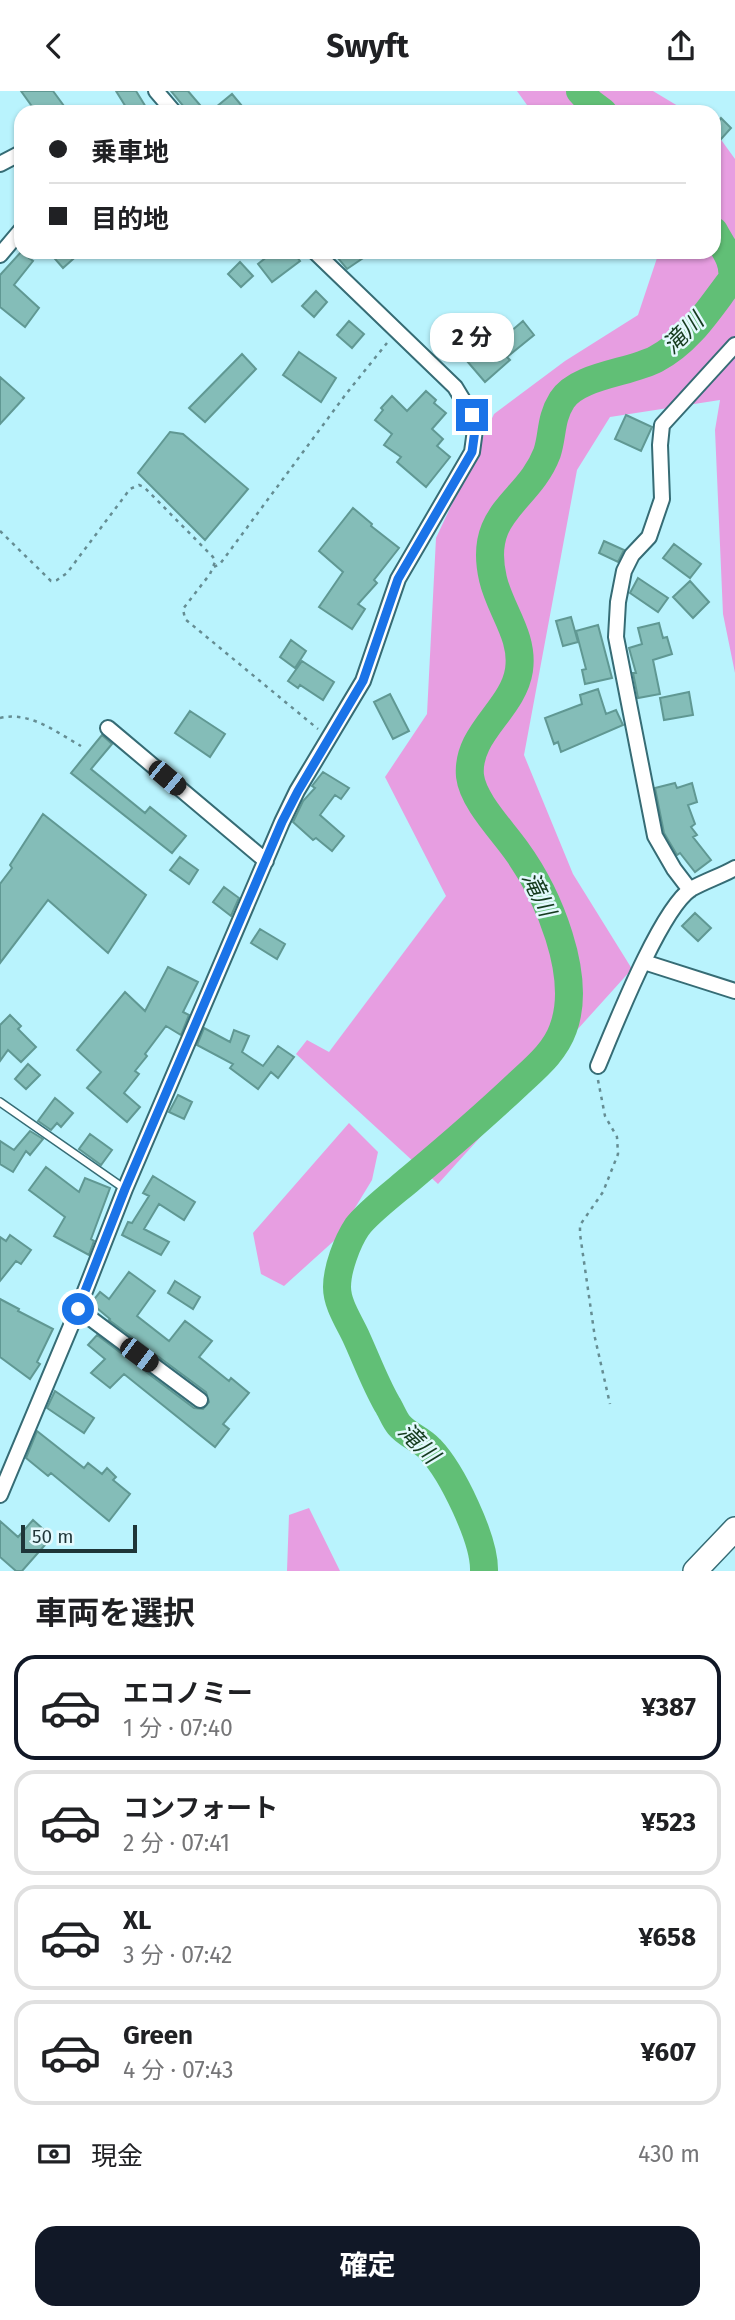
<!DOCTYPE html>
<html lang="ja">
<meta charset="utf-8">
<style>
body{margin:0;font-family:"Fira Sans","Noto Sans JP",sans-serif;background:#f2f2f2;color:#202124;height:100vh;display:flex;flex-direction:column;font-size:26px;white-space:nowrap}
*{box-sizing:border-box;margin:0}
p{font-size:23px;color:#757577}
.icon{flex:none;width:38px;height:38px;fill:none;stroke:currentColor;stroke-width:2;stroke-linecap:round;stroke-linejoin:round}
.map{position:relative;height:1480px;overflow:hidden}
.details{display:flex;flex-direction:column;background:#fff;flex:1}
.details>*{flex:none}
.hud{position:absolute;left:14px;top:14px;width:707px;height:154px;border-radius:21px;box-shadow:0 2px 5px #0004;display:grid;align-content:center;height:154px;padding:0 35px;background:#fff}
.scale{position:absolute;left:21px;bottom:18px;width:116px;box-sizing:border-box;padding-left:7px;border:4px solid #1e3538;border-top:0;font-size:19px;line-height:24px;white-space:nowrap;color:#1e3538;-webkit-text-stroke:5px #e3f9fd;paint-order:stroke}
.end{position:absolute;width:32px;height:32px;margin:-16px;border:9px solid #1a73e8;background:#fff;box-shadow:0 0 0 4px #fff}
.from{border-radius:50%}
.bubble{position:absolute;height:49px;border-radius:21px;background:#fff;box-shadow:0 2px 5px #0004;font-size:23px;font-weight:700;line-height:49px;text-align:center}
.car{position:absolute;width:21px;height:42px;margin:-21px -10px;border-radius:9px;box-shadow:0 0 5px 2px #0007;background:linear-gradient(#222 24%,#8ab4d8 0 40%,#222 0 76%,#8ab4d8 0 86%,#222 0)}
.hud b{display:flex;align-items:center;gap:24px;height:66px;font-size:26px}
.hud b+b{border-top:2px solid #e0e0e0}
.hud i{width:18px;height:18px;background:#202124}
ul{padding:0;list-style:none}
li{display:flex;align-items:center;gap:21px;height:105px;margin:0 14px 10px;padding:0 21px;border:4px solid #e0e0e0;border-radius:21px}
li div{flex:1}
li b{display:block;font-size:26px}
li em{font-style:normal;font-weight:700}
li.active{border-color:#111827}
li>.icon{width:63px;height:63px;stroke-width:1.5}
h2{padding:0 35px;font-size:32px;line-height:84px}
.pay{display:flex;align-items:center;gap:18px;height:77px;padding:0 35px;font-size:26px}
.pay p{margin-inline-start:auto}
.cta{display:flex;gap:14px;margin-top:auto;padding:14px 35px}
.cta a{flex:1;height:80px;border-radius:21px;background:#111827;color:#fff;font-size:28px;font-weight:700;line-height:80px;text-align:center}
header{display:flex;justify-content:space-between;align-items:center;height:91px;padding:0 35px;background:#fff;font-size:32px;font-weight:700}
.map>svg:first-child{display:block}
.green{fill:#e79ee1}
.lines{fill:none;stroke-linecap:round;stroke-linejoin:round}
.river{stroke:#61bf76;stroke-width:28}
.building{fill:#84bdb8;stroke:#609893;stroke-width:2}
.service-casing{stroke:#366c75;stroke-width:10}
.minor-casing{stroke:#366c75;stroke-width:18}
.primary-casing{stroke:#366c75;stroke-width:26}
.path{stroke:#658d93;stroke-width:2.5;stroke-dasharray:3.5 5;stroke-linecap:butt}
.service{stroke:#fff;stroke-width:7}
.minor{stroke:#fff;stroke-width:14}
.primary{stroke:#fff;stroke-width:23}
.route{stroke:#1a73e8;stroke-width:9}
.labels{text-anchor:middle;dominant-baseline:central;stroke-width:5;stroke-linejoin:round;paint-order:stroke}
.water-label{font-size:23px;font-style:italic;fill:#153b1e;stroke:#e3f9fd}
</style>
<header><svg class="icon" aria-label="back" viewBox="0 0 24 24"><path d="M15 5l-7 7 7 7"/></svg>Swyft<svg class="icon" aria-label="share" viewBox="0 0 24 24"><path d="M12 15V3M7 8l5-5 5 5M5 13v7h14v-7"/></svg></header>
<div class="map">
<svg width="735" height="1480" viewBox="0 0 735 1480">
<rect width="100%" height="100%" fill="#b9f3fd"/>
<!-- green -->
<path class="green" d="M 517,0 L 653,0 L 688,21 L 532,21 Z
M 714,39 L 735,68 L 735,582 L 723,523 L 715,339 L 720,309 L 610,326 L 577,379 L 524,664 L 573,783 L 632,878 L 438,1093 L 296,963 L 307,949 L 329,961 L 446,805 L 385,686 L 427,623 L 436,447 L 494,323 L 565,270 L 638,224 L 659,161 L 714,161 Z
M 349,1032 L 378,1061 L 372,1089 L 336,1148 L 284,1195 L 261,1183 L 253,1142 Z
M 309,1417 L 340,1480 L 287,1480 L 289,1424 Z"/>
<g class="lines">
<!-- river -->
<path class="river" d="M 580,0 L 591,12 L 603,21
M 484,1480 C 485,1449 452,1381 430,1358 C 421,1348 407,1344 399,1334 C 394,1328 391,1319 387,1313 C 375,1292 367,1270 357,1248 C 350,1232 337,1214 337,1196 C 337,1178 347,1151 357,1136 C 367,1122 396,1100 410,1088 C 447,1057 483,1026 518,993 C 535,977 555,961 563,938 C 583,885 548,803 516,759 C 502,739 473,710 470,685 C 466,642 513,619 519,579 C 524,545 500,519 493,488 C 477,420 528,412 547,362 C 553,344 550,328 562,309 C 578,284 630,282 656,268 C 690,250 709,218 732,188 C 735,169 722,156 714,140"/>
</g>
<!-- building -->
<path class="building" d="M 21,0 L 53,0 L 64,15 L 55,21 L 36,21 Z
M 116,0 L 136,0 L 149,21 L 129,21 Z
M 171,0 L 188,0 L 206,21 L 188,21 Z
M 232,3 L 247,21 L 210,21 Z
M 721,27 L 731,37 L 714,56 L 714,35 Z
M 21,161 L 33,170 L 14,194 L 39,217 L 25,236 L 0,216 L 0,184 Z
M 49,161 L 81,161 L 63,177 Z
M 273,161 L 293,161 L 300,170 L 272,191 L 258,173 Z
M 333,161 L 372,161 L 347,178 Z
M 240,171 L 253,185 L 241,196 L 228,183 Z
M 316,200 L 327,211 L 314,226 L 302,215 Z
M 349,230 L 364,243 L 352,257 L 337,244 Z
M 523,230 L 534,244 L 507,266 L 510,269 L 485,291 L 467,270 L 493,248 L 496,253 Z
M 299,261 L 336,287 L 321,311 L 283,284 Z
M 242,263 L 256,278 L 205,331 L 189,317 Z
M 0,286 L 24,307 L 0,333 Z
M 426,300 L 436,309 L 434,312 L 446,322 L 432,338 L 443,348 L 437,355 L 450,366 L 426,396 L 397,371 L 401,366 L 384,354 L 392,343 L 375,329 L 383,319 L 381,317 L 392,305 L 407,320 Z
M 626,324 L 652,336 L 641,360 L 615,348 Z
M 170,341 L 183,343 L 248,398 L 205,449 L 138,382 Z
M 353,417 L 372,433 L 371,435 L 399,457 L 374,489 L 377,492 L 358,513 L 365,518 L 352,538 L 319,516 L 343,481 L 319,460 Z
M 604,450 L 624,459 L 618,471 L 599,462 Z
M 674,453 L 701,473 L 690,487 L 663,467 Z
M 638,487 L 668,507 L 658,521 L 630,502 Z
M 690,490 L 709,511 L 693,527 L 673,506 Z
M 571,526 L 578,551 L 563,555 L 556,530 Z
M 659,532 L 663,547 L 667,546 L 672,563 L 653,569 L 660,603 L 638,607 L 633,582 L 636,582 L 629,557 L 642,553 L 638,537 Z
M 598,534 L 612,587 L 585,593 L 582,579 L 586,578 L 576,540 Z
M 291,549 L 306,560 L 295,577 L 280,566 Z
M 302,570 L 334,591 L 323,609 L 300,594 L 298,597 L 288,590 Z
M 598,598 L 606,623 L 616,619 L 623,634 L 561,661 L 558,651 L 554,653 L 545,627 L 582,613 L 580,604 Z
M 689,601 L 693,624 L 664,629 L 660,607 Z
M 390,603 L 409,640 L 393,648 L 374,611 Z
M 190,620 L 225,643 L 210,666 L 175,642 Z
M 102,644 L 112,653 L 91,678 L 145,722 L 150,716 L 186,745 L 172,762 L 71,682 Z
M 323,681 L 349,697 L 341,708 L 335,704 L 320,724 L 344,745 L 332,760 L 316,747 L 313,749 L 293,731 L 303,710 L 315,697 L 312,695 Z
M 675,692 L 677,697 L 692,692 L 697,711 L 688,714 L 695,733 L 691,736 L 697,744 L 693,746 L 711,769 L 695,781 L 680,762 L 677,764 L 664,742 L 655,697 Z
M 43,723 L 146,804 L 108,862 L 48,809 L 0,872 L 0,793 L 12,777 L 10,774 Z
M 180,766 L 198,779 L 189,793 L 170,779 Z
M 224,796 L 239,807 L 231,825 L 213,811 Z
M 695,822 L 711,837 L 698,850 L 682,835 Z
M 260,838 L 285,853 L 277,868 L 251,852 Z
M 168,876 L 198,891 L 183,921 L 189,924 L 181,944 L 166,935 L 145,963 L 147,965 L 135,980 L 139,983 L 124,1002 L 140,1016 L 127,1031 L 87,997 L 101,981 L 77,959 L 125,901 L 145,920 Z
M 10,924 L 21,935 L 18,938 L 36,956 L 21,971 L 8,959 L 0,970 L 0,934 Z
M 204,937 L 230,951 L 234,939 L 249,945 L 242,961 L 263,975 L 278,955 L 294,966 L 278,987 L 271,981 L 258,998 L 230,977 L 233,973 L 197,954 Z
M 28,973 L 40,984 L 26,998 L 15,988 Z
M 178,1004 L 192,1011 L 184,1028 L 169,1021 Z
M 55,1007 L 73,1022 L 61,1036 L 57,1032 L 51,1039 L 38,1030 Z
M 30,1040 L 43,1048 L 30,1064 L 26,1060 L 13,1081 L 0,1073 L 0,1050 L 14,1059 Z
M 90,1043 L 112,1059 L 101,1074 L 79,1058 Z
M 46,1076 L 79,1101 L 85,1087 L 110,1097 L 91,1148 L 94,1150 L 89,1164 L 54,1145 L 65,1126 L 29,1099 Z
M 153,1085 L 195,1111 L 184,1129 L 159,1113 L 144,1138 L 169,1151 L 161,1164 L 122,1144 L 128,1131 L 132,1132 L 149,1105 L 143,1102 Z
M 10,1144 L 31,1159 L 21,1173 L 16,1170 L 0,1190 L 0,1146 L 6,1150 Z
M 129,1181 L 155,1200 L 137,1225 L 169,1250 L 185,1230 L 212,1250 L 199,1266 L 229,1290 L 231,1287 L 249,1302 L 223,1333 L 229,1338 L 215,1356 L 124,1283 L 110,1297 L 91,1282 L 105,1268 L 88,1254 L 97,1244 L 194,1317 L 203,1318 L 209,1311 L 206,1301 L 109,1229 L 110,1228 L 91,1212 L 100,1201 L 109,1208 Z
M 175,1190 L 200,1206 L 193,1218 L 168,1202 Z
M 0,1208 L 19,1218 L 18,1220 L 53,1238 L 37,1271 L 40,1273 L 30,1288 L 0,1266 Z
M 55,1300 L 94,1327 L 84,1342 L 47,1317 Z
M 37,1340 L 84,1377 L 88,1372 L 102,1383 L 107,1377 L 116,1386 L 113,1389 L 130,1403 L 109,1430 L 51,1382 L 48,1385 L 26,1367 Z
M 33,1429 L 52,1446 L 22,1480 L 16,1480 L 0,1466 L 0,1430 L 18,1446 Z"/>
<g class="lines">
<defs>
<path id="service" d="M 0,1011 L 125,1098"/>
<path id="minor" d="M 156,0 L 174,21
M 0,73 L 21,62
M 0,164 L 21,139
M 108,637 L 266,770
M 690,799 L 674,778 L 655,745 L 616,546 L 618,511 L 624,480 L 632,464 L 649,446 L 662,408 L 660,354 L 662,334 L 735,254
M 644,871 L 735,900
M 598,975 C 614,937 660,819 691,798 C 705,790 721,785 735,777
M 78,1218 L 200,1309
M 0,1404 L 78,1218 L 125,1098 L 282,731 L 297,700 L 363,590 L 398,488 L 472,361 L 475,339 L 472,324 L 455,296 L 315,161"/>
<path id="primary" d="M 695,1480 L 735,1438"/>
</defs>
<!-- service casing -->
<use href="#service" class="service-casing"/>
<!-- minor casing -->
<use href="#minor" class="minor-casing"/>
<!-- primary casing -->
<use href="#primary" class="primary-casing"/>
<!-- path -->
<path class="path" d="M 0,440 L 51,490 L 57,489 L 67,482 L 130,398 L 139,394 L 144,396 L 213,466 L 215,471 L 210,483 L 183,518 L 185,528 L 318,638
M 214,476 L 220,473 L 346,303 L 387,252
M 0,627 C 30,620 56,641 81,655
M 598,989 L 605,1025 L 617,1046 L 618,1063 L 603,1101 L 580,1134 L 580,1143 L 595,1247 L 610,1313"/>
<!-- service -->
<use href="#service" class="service"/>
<!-- minor -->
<use href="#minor" class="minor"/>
<!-- primary -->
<use href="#primary" class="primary"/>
</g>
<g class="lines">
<!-- route -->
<path class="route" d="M 78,1218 L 125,1098 L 282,731 L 298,700 L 363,590 L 398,488 L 472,361 L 475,339 L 472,324"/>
</g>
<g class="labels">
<!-- water labels -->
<g class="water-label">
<text transform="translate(683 242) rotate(-45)">滝川</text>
<text transform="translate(539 803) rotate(64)">滝川</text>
<text transform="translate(419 1352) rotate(45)">滝川</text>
</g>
</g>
</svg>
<div class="scale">50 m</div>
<i class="end from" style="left:78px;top:1218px"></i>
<i class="end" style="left:472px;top:324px"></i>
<div class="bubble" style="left:430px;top:222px;width:84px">2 分</div>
<i class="car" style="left:167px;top:687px;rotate:130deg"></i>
<i class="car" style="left:139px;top:1264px;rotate:127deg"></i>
<div class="hud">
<b><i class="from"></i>乗車地</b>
<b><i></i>目的地</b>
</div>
</div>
<section class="details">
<h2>車両を選択</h2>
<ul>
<li class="active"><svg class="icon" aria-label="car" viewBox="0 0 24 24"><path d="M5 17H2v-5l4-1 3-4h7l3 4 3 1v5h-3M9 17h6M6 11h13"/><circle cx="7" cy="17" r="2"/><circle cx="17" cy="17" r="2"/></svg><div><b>エコノミー</b><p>1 分 · 07:40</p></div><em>¥387</em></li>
<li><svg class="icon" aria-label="car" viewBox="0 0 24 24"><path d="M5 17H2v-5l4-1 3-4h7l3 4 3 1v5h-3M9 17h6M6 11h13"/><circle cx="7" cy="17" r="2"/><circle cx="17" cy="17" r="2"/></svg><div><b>コンフォート</b><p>2 分 · 07:41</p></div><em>¥523</em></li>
<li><svg class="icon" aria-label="car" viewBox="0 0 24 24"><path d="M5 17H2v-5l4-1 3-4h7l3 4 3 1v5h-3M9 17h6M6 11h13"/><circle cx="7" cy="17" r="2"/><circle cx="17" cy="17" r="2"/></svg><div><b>XL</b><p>3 分 · 07:42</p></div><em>¥658</em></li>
<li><svg class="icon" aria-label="car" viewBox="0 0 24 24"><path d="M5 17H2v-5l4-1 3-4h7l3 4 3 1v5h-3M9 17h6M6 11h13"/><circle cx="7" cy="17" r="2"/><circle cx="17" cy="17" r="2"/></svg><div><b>Green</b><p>4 分 · 07:43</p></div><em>¥607</em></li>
</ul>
<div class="pay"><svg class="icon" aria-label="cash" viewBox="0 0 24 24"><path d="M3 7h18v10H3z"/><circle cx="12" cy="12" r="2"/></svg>現金<p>430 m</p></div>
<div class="cta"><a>確定</a></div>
</section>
